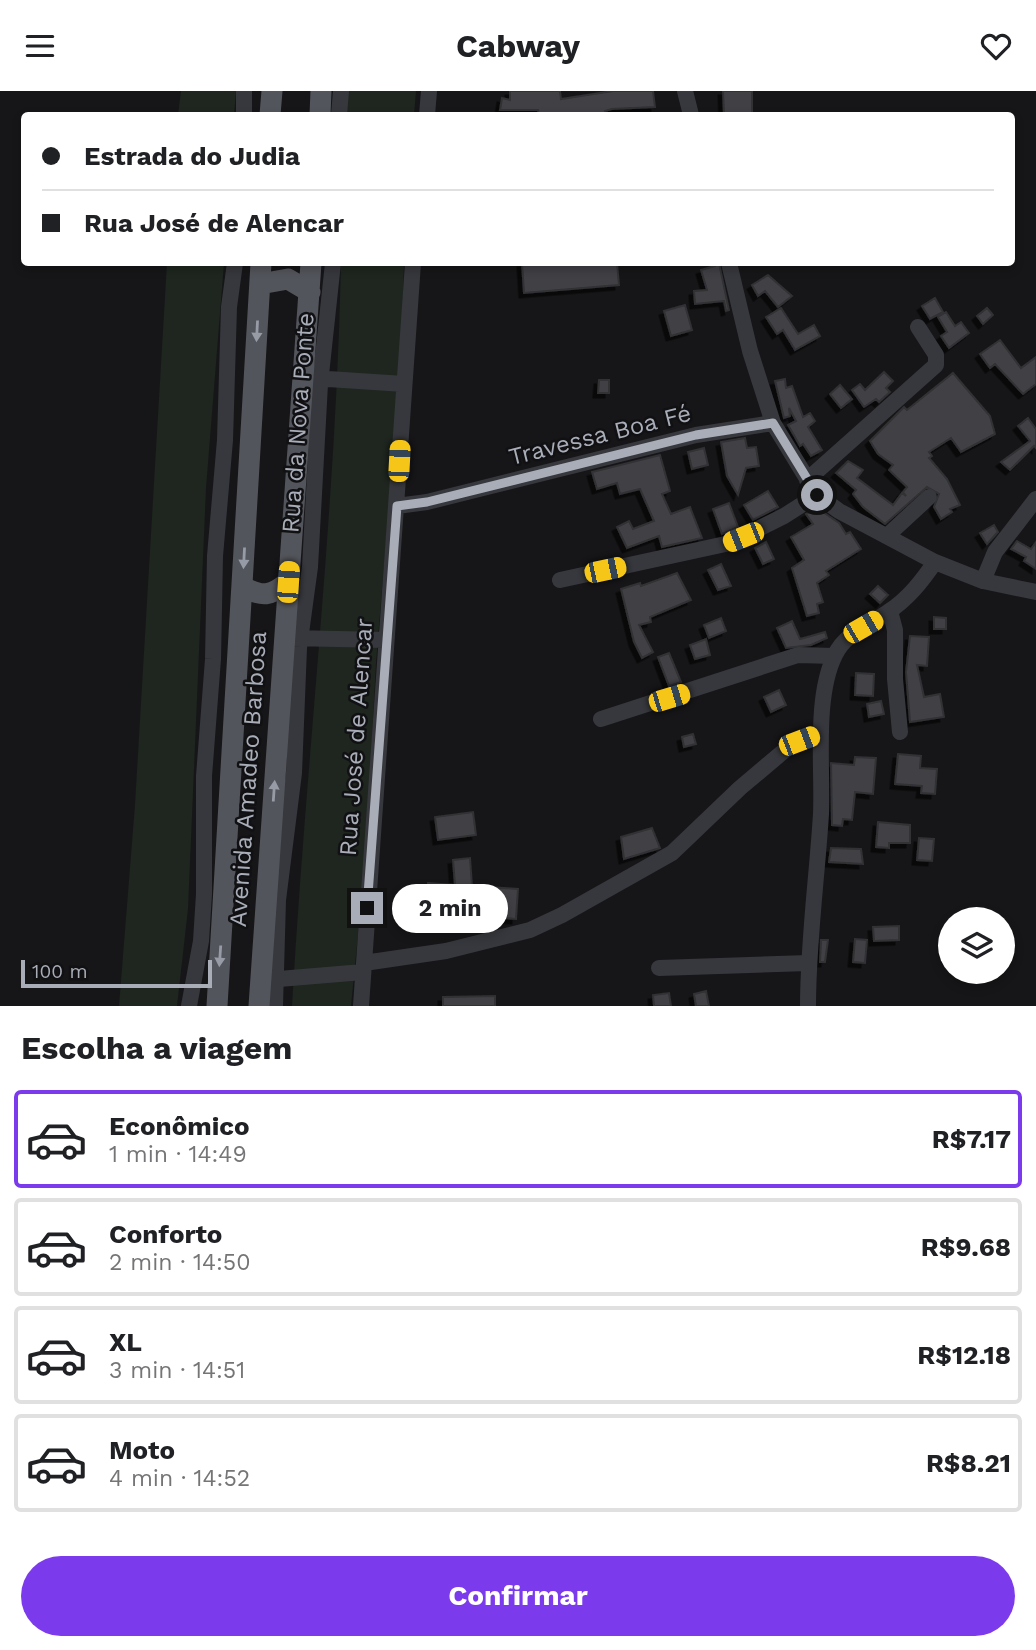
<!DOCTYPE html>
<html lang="pt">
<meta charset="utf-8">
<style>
body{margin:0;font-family:"Work Sans",sans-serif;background:#f6f6f6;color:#202124;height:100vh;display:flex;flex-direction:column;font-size:26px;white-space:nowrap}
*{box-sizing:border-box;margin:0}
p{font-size:23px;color:#757577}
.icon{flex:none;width:38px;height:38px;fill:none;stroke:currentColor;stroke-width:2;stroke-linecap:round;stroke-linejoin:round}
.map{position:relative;height:915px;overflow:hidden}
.drawer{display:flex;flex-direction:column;background:#fff;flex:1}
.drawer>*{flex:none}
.banner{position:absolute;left:21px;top:21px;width:994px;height:154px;border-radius:7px;box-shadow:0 4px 10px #0003;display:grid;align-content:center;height:154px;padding:0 21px;background:#fff}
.buttons{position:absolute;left:938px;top:816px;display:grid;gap:14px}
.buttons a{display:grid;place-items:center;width:77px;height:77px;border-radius:50%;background:#fff;box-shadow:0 4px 10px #0003;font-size:35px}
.scale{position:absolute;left:21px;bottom:18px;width:191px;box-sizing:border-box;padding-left:7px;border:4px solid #a8adb8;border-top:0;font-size:19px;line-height:24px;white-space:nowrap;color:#a8adb8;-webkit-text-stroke:5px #111113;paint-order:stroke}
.end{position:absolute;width:32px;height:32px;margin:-16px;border:9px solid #a8adb8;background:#111;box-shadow:0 0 0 4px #111}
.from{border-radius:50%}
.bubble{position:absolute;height:49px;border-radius:24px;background:#fff;box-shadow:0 4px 10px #0003;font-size:23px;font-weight:700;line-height:49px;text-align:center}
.car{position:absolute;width:21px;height:42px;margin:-21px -10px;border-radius:9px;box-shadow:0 0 5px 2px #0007;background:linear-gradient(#f5c518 24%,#345 0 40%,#f5c518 0 76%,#345 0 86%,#f5c518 0)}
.banner b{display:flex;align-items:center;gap:24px;height:66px;font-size:26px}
.banner b+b{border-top:2px solid #e0e0e0}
.banner i{width:18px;height:18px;background:#202124}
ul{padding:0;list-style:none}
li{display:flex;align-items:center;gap:21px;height:98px;margin:0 14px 10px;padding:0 7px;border:4px solid #e0e0e0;border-radius:7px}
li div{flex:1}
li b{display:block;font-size:26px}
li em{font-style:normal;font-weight:700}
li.current{border-color:#7c3aed}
li>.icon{width:63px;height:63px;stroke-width:1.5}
h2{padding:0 21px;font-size:32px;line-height:84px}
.primary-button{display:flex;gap:14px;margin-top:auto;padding:14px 21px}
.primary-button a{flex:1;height:80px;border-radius:42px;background:#7c3aed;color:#fff;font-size:28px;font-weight:700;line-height:80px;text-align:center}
header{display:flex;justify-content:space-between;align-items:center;height:91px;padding:0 21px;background:#fff;font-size:32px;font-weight:700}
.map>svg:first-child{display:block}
.green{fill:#1e261f}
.building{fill:#404145;stroke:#303034;stroke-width:2;filter:url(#shadow)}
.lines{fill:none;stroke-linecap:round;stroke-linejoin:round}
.minor{stroke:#37383d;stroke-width:16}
.major{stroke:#53555c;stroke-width:21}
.oneway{fill:#979ba6}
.route{stroke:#a8adb8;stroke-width:9}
.labels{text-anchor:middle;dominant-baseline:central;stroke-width:5;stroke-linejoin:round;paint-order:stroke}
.street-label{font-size:24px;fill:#a8adb8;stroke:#111113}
</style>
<header><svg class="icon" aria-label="menu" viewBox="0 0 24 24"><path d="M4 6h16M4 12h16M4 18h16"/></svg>Cabway<svg class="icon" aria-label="heart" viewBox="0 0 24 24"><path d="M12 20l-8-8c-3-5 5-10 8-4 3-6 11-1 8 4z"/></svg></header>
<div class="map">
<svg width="1036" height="915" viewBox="0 0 1036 915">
<defs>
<filter id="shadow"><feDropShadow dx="-4.5" dy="4.5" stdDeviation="0" flood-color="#0009"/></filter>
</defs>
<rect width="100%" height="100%" fill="#161618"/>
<!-- green -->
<path class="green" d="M 181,0 L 236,0 L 234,24 L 178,24 Z
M 346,0 L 416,0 L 414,24 L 345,24 Z
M 167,172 L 224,172 L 206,397 L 188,818 L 177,915 L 119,915 L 135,714 Z
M 341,172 L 404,172 L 401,265 L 376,572 L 366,762 L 351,915 L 292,915 C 306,667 336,420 341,172 Z"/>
<!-- building -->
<path class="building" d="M 510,0 L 560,0 L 561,8 L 613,0 L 653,0 L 655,16 L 612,18 L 605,20 L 606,24 L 539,24 L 538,19 L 500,19 L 502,7 L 510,9 Z
M 723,0 L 752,0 L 752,24 L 724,24 Z
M 522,172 L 617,172 L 619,194 L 524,202 Z
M 714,172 L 719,172 L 729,219 L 726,220 L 724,210 L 695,213 L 694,200 L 707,199 L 701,179 L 715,175 Z
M 768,184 L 792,205 L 778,216 L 765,200 L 758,205 L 752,194 Z
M 935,207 L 943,221 L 930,228 L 922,215 Z
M 685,214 L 692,239 L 671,245 L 664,220 Z
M 781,217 L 798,243 L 814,234 L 820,245 L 795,259 L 783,239 L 777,243 L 766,226 Z
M 987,217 L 993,224 L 983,233 L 977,225 Z
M 946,221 L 955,235 L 961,231 L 969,242 L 949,257 L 941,245 L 947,241 L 938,226 Z
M 1000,249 L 1021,277 L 1036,266 L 1036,293 L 1023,303 L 995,273 L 990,277 L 980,263 Z
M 884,281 L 893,290 L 886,297 L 890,301 L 879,311 L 876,308 L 864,316 L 852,299 L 860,293 L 865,299 Z
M 953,282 L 990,325 L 995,343 L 961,361 L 951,347 L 929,361 L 932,365 L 929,367 L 947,388 L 960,414 L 950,418 L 952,421 L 941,428 L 934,416 L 939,403 L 927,396 L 885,433 L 863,416 L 853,403 L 856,399 L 836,382 L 848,370 L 863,379 L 857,387 L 893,414 L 902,402 L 906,405 L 903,401 L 907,396 L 889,379 L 893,374 L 878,363 L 870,350 L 904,316 L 907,319 Z
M 785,288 L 786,297 L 792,295 L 803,326 L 810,322 L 815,330 L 808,336 L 822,359 L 811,365 L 803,353 L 800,355 L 788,334 L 796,330 L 789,317 L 790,325 L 784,327 L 775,290 Z
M 599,289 L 609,289 L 609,302 L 598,302 Z
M 840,294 L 852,308 L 841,317 L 830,303 Z
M 1028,327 L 1036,338 L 1036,357 L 1034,355 L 1010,379 L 1001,371 L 1030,350 L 1018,335 Z
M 745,347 L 747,357 L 756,356 L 759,375 L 746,377 L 738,404 L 727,385 L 721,351 Z
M 704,357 L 708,374 L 692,378 L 688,361 Z
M 660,364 L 670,400 L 662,403 L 671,423 L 690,416 L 702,447 L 662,456 L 659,445 L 627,457 L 617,436 L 629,430 L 633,438 L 654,430 L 640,398 L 620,403 L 617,392 L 597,398 L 592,381 Z
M 768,400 L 778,416 L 753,429 L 744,414 Z
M 729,412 L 738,436 L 722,443 L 713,418 Z
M 817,417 L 839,432 L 846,443 L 850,441 L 861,458 L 826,480 L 829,484 L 817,492 L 823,511 L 817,513 L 819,522 L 807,525 L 792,477 L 804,469 L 791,446 L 813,433 L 806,423 Z
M 994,434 L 998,441 L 987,453 L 980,442 Z
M 1017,450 L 1031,458 L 1036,451 L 1036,478 L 1024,470 L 1026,466 L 1011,458 Z
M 766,451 L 774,468 L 763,473 L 755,457 Z
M 721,473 L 731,495 L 718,499 L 708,479 Z
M 677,482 L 691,509 L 650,526 L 651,531 L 639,534 L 653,561 L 642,567 L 634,551 L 621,498 L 640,492 L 641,495 Z
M 878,495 L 888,504 L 880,512 L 870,503 Z
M 934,526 L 946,527 L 946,538 L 934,538 Z
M 721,527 L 726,540 L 709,547 L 704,534 Z
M 792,530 L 800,548 L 825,541 L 827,547 L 811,554 L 786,557 L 777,537 Z
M 910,545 L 929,546 L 927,575 L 917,574 L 924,606 L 940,603 L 944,626 L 910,631 L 906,581 Z
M 706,548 L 710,564 L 695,568 L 690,554 Z
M 669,562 L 681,591 L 669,595 L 658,566 Z
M 856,582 L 874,583 L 873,605 L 855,604 Z
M 779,599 L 786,614 L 771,621 L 764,606 Z
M 881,610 L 884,623 L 869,626 L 867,613 Z
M 693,643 L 696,653 L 684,656 L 682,646 Z
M 898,663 L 921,665 L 920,677 L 937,678 L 935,703 L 921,702 L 922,695 L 895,693 Z
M 855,666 L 876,667 L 873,703 L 855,701 L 852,729 L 843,728 L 842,735 L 832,734 L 831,672 L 854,674 Z
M 473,721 L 476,744 L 438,749 L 435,726 Z
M 878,731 L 910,734 L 910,752 L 889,752 L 889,757 L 876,756 Z
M 652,737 L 660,757 L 624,768 L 621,746 Z
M 919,747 L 934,748 L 932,770 L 917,769 Z
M 831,757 L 861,758 L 863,773 L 829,771 Z
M 470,767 L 472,795 L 518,798 L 516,828 L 426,821 L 428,792 L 455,794 L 453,769 Z
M 899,835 L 899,849 L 874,850 L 873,836 Z
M 855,848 L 867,849 L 865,872 L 853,871 Z
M 821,849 L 828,849 L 825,871 L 820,871 Z
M 706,900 L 709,915 L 696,915 L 694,903 Z
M 669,902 L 671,915 L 654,915 L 653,904 Z
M 495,905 L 495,915 L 443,915 L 443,906 Z"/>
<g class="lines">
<!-- minor -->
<path class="minor" d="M 685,0 L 691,24
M 244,24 L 244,0
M 339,24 L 341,0
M 427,24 L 429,0
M 729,172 L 750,260 L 773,332 L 817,404 L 839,420 L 935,471 L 983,490 L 1036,501
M 313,287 L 404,293
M 807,389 L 936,274 L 936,264 L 918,236
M 397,415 L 427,411 L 696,344 L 773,332
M 888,444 L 929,406
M 560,489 L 730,452 L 784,425 L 817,404
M 983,490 L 995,461 L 1036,408
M 890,520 L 895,539 L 895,588 L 900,641
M 290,547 L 385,549
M 601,628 L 798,564 L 834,565
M 364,872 L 446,860 L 530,839 L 562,824 L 672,762 L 740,697 L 791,654 L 820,642
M 659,877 L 808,872
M 267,889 L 363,881
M 189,915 L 201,850 L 204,803 L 204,685 L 213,568 L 215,465 L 225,349 L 229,216 L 235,172
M 275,915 L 278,809 L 294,682 L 299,557 L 310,476 L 320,293 L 333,172
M 361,915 L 413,172
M 808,915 C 808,851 817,787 821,723 C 823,677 814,606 835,564 C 845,542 869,534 888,521 C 908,508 922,490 935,471"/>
<!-- major -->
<path class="major" d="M 270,24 L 272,0
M 320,24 L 321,0
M 260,193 L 288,188 L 310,201
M 242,495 C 262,507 271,505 288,491
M 217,915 L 261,172
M 259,915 L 311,172"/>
</g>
<!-- one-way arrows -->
<defs><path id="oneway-solid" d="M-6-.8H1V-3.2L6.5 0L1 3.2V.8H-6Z" transform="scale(1.75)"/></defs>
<g class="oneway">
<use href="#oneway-solid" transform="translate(257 240) rotate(93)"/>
<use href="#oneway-solid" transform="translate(244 467) rotate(93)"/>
<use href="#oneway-solid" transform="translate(274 700) rotate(-86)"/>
<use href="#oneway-solid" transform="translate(220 865) rotate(94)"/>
</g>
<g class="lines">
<!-- route -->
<path class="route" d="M 367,817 L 397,415 L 427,411 L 696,344 L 773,332 L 817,404"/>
</g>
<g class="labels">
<!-- street labels -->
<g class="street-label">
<text transform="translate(298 332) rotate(-86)">Rua da Nova Ponte</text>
<text transform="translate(600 344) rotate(-14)">Travessa Boa Fé</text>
<text transform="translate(356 646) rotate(-86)">Rua José de Alencar</text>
<text transform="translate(248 688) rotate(-86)">Avenida Amadeo Barbosa</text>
</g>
</g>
</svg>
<div class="buttons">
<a><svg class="icon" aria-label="layers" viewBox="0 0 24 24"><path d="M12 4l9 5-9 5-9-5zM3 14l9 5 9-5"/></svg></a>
</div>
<div class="scale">100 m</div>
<i class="end from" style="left:817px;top:404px"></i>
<i class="end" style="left:367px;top:817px"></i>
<div class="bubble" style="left:392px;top:793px;width:116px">2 min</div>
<i class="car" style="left:399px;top:370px;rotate:3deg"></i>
<i class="car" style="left:743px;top:446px;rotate:248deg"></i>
<i class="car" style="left:605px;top:479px;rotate:78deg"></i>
<i class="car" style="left:288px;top:491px;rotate:4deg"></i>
<i class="car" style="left:863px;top:536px;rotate:60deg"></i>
<i class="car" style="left:669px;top:607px;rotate:73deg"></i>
<i class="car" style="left:799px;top:650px;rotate:69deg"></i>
<div class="banner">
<b><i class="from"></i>Estrada do Judia</b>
<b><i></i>Rua José de Alencar</b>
</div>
</div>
<section class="drawer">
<h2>Escolha a viagem</h2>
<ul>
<li class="current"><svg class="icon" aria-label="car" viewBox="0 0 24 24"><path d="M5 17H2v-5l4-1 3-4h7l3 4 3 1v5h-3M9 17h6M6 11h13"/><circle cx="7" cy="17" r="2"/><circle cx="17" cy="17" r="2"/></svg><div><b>Econômico</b><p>1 min · 14:49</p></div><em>R$7.17</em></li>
<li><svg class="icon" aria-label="car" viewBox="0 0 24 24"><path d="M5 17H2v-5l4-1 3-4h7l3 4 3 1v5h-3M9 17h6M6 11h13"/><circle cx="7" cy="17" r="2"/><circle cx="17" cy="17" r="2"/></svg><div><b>Conforto</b><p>2 min · 14:50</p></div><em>R$9.68</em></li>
<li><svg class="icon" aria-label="car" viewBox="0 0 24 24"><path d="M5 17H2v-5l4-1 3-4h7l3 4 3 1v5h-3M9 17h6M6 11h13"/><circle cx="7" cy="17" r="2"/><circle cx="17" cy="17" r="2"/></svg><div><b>XL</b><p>3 min · 14:51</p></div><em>R$12.18</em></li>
<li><svg class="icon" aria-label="car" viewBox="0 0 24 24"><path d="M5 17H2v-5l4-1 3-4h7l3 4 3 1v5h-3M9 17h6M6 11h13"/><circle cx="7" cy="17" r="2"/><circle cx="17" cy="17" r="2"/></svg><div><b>Moto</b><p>4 min · 14:52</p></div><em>R$8.21</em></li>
</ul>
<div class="primary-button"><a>Confirmar</a></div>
</section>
